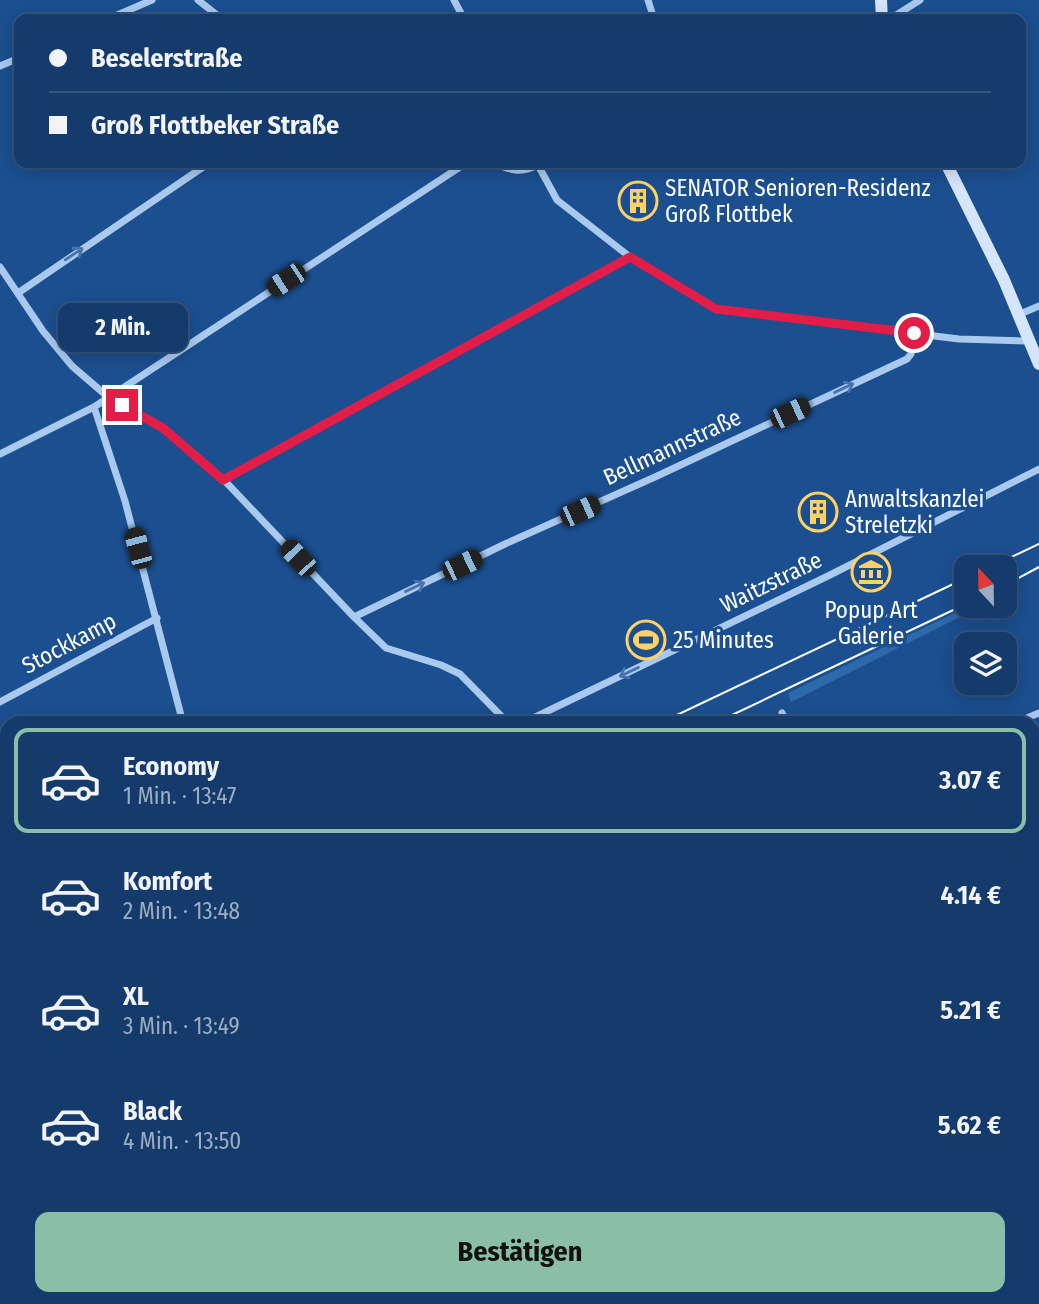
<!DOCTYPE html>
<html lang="de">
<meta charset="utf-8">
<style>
body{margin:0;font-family:"Fira Sans Condensed",sans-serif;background:#1d4271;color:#f1f3f6;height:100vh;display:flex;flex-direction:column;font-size:26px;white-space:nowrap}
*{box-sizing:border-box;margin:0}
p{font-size:23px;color:#9dadc1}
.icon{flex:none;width:38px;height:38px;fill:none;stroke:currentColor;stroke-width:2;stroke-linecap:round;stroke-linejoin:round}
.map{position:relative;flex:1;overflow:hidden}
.details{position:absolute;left:0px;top:716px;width:1040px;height:590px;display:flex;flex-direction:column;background:#143b6b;border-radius:21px 21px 0 0;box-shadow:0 4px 18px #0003,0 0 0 2px #33557e}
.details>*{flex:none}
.guide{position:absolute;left:14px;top:14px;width:1012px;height:154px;border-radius:14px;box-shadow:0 4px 18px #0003,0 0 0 2px #33557e;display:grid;align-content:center;height:154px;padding:0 35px;background:#143b6b}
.needle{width:46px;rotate:338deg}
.fabs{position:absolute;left:954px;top:555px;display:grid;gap:14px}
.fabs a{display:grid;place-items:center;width:63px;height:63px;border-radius:14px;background:#143b6b;box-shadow:0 4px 18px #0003,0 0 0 2px #33557e;font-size:35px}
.end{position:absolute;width:32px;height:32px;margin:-16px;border:9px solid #e11d48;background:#fff;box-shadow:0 0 0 4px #fff}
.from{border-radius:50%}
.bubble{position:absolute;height:49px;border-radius:14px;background:#143b6b;box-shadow:0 4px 18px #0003,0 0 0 2px #33557e;font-size:23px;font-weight:700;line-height:49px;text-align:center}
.car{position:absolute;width:21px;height:42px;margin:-21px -10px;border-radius:9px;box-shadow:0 0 5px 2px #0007;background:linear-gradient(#222 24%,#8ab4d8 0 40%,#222 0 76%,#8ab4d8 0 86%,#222 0)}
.guide b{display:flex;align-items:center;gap:24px;height:66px;font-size:26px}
.guide b+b{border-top:2px solid #33557e}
.guide i{width:18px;height:18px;background:#f1f3f6}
ul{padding:12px 0 0;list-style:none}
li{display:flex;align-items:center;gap:21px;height:105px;margin:0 14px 10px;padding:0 21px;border:4px solid transparent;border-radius:14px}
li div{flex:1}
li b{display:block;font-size:26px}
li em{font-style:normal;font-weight:700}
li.current{border-color:#8abfa5}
li>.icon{width:63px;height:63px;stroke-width:1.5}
.primary-button{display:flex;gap:14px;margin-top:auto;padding:14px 35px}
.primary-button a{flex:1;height:80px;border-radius:14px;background:#8abfa5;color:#111;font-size:28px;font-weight:700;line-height:80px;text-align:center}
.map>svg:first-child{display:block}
.green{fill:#2e69ad}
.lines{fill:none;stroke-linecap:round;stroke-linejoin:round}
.street{stroke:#a9c9ee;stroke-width:7}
.secondary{stroke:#d6e6fa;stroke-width:12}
.tram{stroke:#fff;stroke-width:2}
.oneway{stroke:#4674ac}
.route{stroke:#e11d48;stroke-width:9}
.labels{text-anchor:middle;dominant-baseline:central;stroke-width:7;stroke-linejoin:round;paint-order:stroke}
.poi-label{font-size:23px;fill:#fff;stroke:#1b4f8f;text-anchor:start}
.street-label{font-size:23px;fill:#fff;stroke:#1b4f8f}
</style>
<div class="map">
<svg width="1039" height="1304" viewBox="0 0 1039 1304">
<rect width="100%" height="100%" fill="#1b4f8f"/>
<!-- green -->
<path class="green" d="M 969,606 L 982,606 L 791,702 L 788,693 Z
M 7,1162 L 7,1298 L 128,1299 L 113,1304 L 0,1304 L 0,1164 Z
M 148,1298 L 426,1298 L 428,1304 L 134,1304 Z"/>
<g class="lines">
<!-- street -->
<path class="street" d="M 198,0 L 222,19
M 454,0 L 464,19
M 648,0 L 654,19
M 108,19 L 152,0
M 890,19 L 920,0
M 0,66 L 19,58
M 493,163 C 510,170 521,174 538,165 L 557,200 L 630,257 L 716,309 L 959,339 L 1029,341
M 0,267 L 43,331 L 72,366 L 108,397 L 163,428 L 224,480 L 354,617 L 386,648 L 441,665 L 460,674 L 508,723
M 18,293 L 209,163
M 1018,315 L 1039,306
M 94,407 L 125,501 L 183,723
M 0,454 L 94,407 L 466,163
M 224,480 L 630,257
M 354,617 L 505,544 L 655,477 L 907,359 L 911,354 L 914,333
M 0,702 L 157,618
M 782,713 L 787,723
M 517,723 L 527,721 L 830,575 L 1039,469
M 1015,723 L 1039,713
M 0,869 L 7,868
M 1032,901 L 1039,898
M 0,1000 L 7,998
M 0,1143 L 7,1141
M 1032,1278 L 1039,1290
M 588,1298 L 590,1304
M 792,1298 L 794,1304"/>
<!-- secondary -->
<path class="secondary" d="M 881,0 L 882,19
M 946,163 L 1004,280 L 1039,364"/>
<!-- tram -->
<path class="tram" d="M 990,567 L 1039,544
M 1004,586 L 1039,567
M 660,723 L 966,578
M 715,723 L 966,604
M 0,1034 L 7,1031"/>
</g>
<!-- one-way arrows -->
<defs><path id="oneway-shaft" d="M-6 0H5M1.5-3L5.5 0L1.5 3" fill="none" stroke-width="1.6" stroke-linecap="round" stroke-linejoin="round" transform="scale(1.75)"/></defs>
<g class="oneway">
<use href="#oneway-shaft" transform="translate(74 254) rotate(-34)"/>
<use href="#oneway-shaft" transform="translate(844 388) rotate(-25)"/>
<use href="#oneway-shaft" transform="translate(415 587) rotate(-26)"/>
<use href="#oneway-shaft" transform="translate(629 672) rotate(154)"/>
</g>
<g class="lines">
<!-- route -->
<path class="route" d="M 122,405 L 163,428 L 223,480 L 630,257 L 716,309 L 914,333"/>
</g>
<!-- icons -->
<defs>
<symbol id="building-ring" viewBox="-11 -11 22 22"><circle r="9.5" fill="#1b4f8f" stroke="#ffd166" stroke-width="1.5"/><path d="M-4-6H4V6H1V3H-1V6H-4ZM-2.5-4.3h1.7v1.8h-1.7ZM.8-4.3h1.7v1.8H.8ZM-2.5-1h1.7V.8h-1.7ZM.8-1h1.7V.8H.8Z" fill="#ffd166"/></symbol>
<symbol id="museum-ring" viewBox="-11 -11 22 22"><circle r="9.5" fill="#1b4f8f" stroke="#ffd166" stroke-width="1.5"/><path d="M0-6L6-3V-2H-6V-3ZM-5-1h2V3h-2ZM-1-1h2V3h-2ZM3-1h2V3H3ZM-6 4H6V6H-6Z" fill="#ffd166"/></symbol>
<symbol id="stadium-ring" viewBox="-11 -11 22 22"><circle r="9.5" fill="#1b4f8f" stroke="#ffd166" stroke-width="1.5"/><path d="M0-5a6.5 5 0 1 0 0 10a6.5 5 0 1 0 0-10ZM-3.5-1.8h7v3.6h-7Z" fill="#ffd166"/></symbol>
</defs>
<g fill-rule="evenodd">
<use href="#building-ring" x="616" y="179" width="44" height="44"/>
<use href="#building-ring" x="796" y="490" width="44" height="44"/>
<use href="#museum-ring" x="849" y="550" width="44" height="44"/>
<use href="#stadium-ring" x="624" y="618" width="44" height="44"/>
</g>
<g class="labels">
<!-- poi labels -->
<g class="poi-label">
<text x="665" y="188">SENATOR Senioren-Residenz<tspan x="665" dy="26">Groß Flottbek</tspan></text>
<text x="845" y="499">Anwaltskanzlei<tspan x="845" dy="26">Streletzki</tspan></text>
<text x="871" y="610" text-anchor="middle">Popup Art<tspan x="871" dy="26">Galerie</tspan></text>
<text x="673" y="640">25 Minutes</text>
</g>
<!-- street labels -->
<g class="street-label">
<text transform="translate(672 447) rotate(-25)">Bellmannstraße</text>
<text transform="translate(771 582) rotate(-26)">Waitzstraße</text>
<text transform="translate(69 643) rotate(-28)">Stockkamp</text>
</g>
</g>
</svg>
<div class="fabs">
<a><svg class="needle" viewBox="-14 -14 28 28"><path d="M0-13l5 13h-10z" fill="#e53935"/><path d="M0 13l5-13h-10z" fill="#9dadc1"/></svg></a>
<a><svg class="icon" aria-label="layers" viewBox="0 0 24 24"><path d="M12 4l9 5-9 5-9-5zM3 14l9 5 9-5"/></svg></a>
</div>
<i class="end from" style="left:914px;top:333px"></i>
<i class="end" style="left:122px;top:405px"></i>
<div class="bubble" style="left:58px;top:303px;width:130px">2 Min.</div>
<i class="car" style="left:286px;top:280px;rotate:237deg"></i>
<i class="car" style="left:790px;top:413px;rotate:65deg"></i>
<i class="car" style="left:580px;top:511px;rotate:66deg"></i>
<i class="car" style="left:138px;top:548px;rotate:345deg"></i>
<i class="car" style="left:298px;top:558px;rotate:317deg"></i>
<i class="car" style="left:462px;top:565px;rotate:64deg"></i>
<div class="guide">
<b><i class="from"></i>Beselerstraße</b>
<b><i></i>Groß Flottbeker Straße</b>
</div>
<section class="details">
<ul>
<li class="current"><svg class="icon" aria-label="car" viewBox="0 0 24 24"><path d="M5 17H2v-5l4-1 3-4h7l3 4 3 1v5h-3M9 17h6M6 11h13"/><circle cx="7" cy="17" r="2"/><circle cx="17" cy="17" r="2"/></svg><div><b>Economy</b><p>1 Min. · 13:47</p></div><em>3.07 €</em></li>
<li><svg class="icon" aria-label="car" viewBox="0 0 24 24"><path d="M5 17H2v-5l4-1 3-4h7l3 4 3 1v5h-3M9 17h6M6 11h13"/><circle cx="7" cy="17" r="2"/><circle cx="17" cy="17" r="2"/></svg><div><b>Komfort</b><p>2 Min. · 13:48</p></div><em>4.14 €</em></li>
<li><svg class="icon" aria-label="car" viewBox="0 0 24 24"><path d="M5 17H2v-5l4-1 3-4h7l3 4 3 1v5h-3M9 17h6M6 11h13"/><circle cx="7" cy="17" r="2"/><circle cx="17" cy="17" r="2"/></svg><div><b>XL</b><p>3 Min. · 13:49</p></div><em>5.21 €</em></li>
<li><svg class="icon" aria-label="car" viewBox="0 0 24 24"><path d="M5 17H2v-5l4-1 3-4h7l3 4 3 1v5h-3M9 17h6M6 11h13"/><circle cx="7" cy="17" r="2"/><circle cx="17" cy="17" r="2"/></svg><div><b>Black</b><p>4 Min. · 13:50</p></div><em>5.62 €</em></li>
</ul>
<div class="primary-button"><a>Bestätigen</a></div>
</section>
</div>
